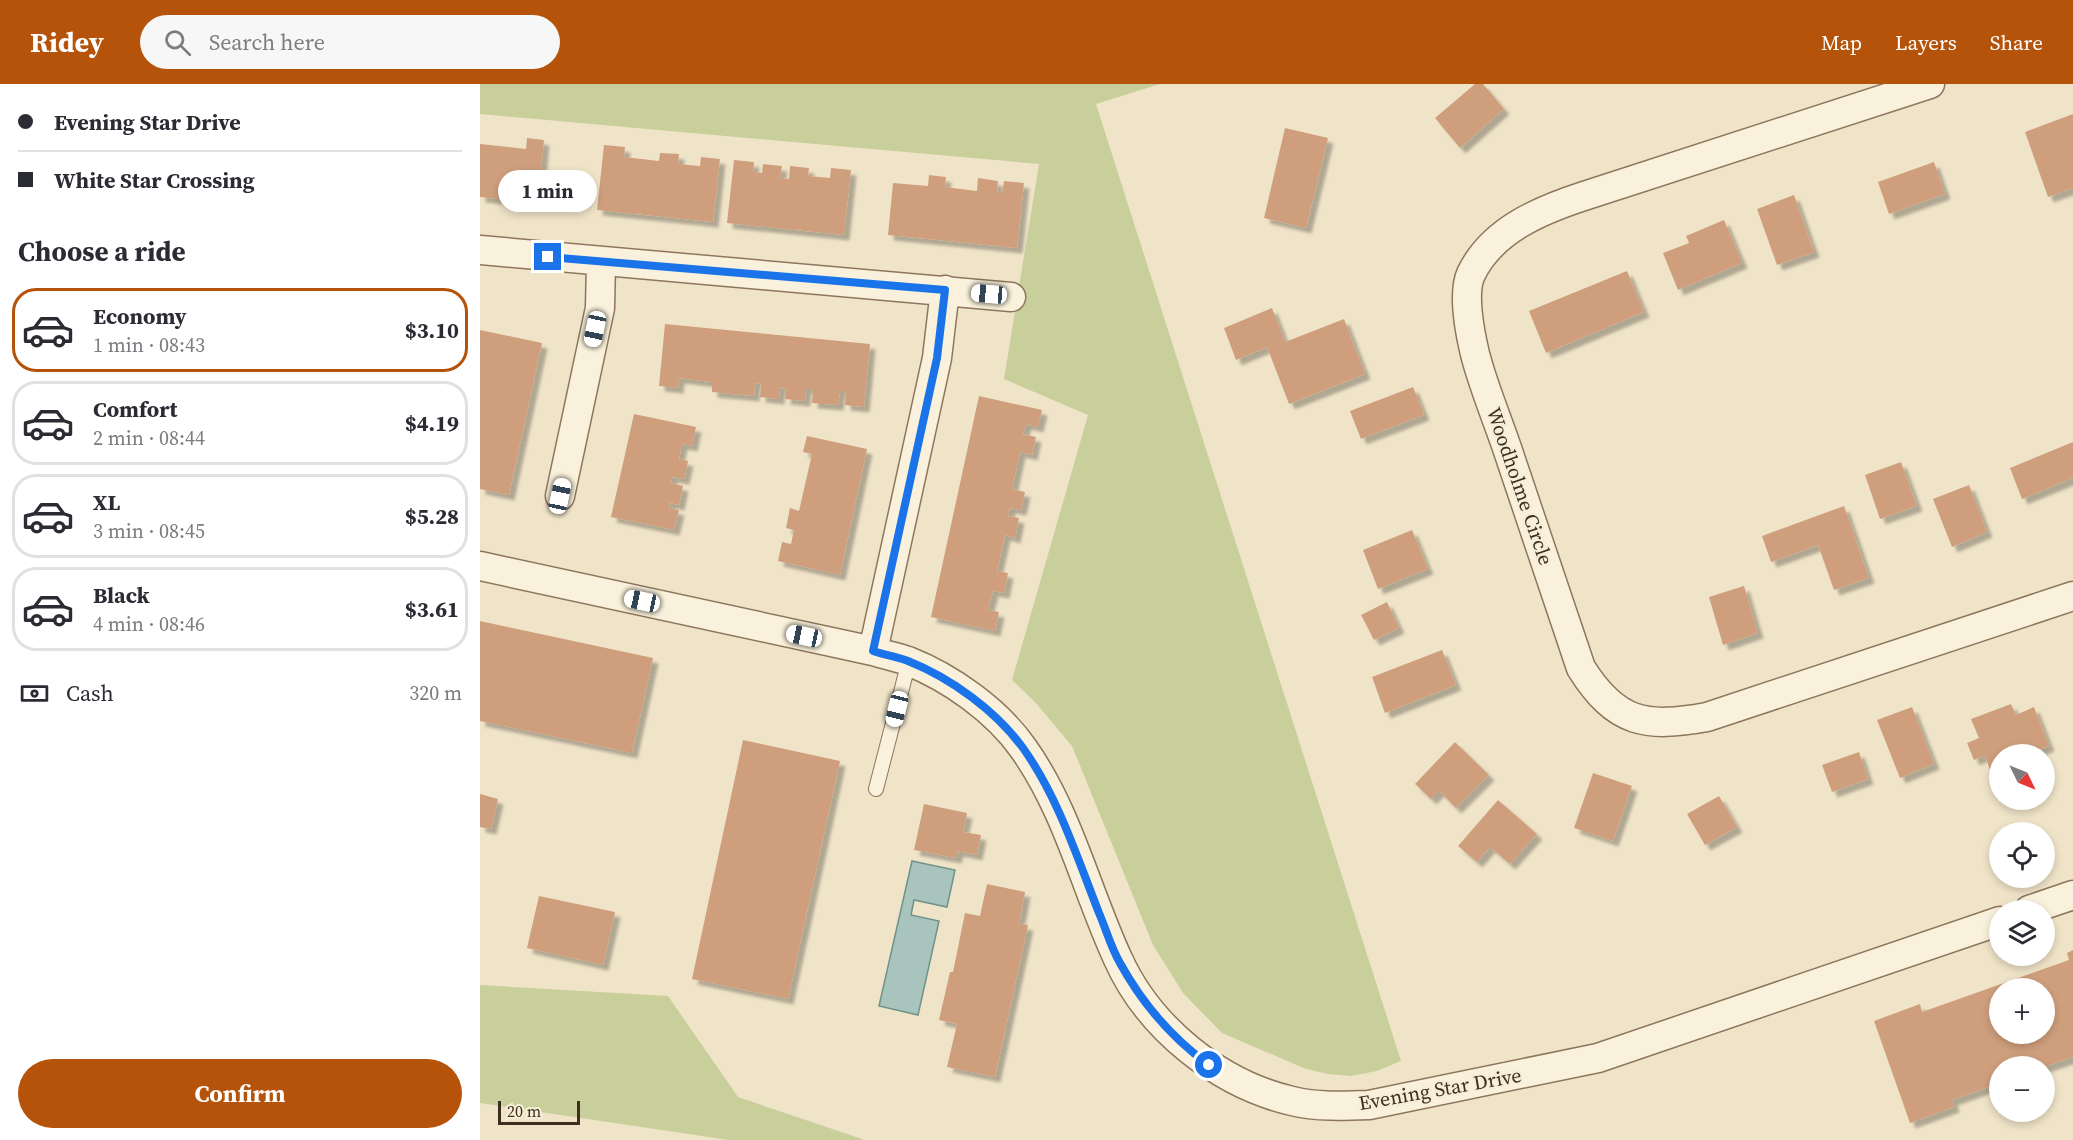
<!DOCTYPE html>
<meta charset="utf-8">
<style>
body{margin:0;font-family:"Source Serif 4",serif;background:#f7f7f7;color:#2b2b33;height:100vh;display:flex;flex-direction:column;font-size:22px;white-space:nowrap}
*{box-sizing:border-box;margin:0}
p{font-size:20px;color:#7c7c81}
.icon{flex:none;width:33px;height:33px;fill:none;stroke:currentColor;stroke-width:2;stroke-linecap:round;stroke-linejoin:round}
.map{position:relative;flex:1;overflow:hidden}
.drawer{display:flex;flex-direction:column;background:#fff;width:480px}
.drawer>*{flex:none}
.top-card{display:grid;align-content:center;height:132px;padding:0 18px;background:#fff}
.needle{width:39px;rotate:133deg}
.tools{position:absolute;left:1509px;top:660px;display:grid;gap:12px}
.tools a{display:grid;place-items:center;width:66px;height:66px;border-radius:50%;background:#fff;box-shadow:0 3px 9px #0003;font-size:30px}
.scale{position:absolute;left:18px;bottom:15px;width:82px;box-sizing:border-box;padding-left:6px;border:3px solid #3d2e20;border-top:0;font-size:16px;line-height:21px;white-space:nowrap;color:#3d2e20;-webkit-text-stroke:4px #f7eed8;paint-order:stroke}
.end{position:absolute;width:27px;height:27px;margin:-14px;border:8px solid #1a73e8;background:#fff;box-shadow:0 0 0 3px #fff}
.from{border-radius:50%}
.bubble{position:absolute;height:42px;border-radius:21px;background:#fff;box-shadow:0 3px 9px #0003;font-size:20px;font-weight:700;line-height:42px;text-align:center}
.car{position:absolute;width:18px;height:36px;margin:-18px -9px;border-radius:8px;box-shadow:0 0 4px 2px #0007;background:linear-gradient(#fff 24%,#345 0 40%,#fff 0 76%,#345 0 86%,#fff 0)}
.top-card b{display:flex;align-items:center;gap:21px;height:57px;font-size:22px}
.top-card b+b{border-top:2px solid #e1e1e2}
.top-card i{width:15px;height:15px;background:#2b2b33}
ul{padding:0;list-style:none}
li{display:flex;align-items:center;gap:18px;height:84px;margin:0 12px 9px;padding:0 6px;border:3px solid #e1e1e2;border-radius:24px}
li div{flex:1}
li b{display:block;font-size:22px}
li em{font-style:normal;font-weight:700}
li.active{border-color:#b45309}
li>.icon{width:54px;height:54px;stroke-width:1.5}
h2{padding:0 18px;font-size:27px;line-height:72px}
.pay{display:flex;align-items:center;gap:15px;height:66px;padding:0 18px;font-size:22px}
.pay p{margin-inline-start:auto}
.action{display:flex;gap:12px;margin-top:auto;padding:12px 18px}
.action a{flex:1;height:69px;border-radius:36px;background:#b45309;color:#fff;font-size:24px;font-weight:700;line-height:69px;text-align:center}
header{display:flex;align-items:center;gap:36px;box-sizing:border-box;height:84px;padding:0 30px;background:#b45309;color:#fff}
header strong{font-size:28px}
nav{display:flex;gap:33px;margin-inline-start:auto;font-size:21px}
.search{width:420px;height:54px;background:#f7f7f7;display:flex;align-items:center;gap:15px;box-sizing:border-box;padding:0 21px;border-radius:33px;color:#7c7c81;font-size:22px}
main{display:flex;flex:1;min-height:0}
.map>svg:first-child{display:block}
.green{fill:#c9cf9b}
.water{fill:#a9c4bc;stroke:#6f938a;stroke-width:1.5}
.building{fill:#cf9f7d;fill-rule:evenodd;filter:url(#shadow)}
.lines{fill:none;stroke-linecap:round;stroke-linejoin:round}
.service-casing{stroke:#8d765c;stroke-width:16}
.minor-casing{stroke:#8d765c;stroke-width:31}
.service{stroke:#faf1dc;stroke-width:14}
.minor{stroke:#faf1dc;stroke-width:28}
.route{stroke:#1a73e8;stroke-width:8}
.labels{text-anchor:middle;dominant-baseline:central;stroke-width:5;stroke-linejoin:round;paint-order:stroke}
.street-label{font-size:20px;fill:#3d2e20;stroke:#f7eed8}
</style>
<header>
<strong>Ridey</strong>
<div class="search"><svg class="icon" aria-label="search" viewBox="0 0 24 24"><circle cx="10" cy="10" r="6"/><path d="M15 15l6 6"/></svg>Search here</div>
<nav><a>Map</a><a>Layers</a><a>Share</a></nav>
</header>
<main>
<section class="drawer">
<div class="top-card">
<b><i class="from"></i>Evening Star Drive</b>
<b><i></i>White Star Crossing</b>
</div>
<h2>Choose a ride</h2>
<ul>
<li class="active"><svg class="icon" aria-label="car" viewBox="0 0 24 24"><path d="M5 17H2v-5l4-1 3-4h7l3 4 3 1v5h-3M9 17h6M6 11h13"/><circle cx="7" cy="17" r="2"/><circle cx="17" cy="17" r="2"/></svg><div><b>Economy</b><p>1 min · 08:43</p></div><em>$3.10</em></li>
<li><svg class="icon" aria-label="car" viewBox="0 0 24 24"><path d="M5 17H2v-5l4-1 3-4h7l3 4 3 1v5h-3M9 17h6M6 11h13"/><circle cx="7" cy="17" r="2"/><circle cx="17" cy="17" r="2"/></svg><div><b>Comfort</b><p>2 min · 08:44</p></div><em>$4.19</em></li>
<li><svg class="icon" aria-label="car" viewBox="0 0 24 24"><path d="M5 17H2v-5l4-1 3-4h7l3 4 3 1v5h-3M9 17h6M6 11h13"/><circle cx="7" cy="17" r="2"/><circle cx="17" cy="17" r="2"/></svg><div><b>XL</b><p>3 min · 08:45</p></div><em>$5.28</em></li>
<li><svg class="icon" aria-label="car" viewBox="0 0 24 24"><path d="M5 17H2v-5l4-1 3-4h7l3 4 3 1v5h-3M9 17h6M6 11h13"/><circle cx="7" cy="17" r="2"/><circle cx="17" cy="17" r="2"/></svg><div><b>Black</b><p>4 min · 08:46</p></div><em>$3.61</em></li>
</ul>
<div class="pay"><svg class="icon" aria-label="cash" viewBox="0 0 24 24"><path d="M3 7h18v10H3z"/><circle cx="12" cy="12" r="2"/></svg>Cash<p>320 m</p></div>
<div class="action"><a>Confirm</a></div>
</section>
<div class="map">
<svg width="1593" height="1056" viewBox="0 0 1593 1056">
<defs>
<filter id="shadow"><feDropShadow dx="5.5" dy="5.5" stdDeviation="1.5" flood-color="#0004"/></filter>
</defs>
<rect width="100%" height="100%" fill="#f0e4c8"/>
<!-- green -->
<path class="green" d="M 0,0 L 680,0 L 616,20 L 921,977 L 897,987 L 871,992 L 848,990 L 826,985 L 742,949 L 703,909 L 673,861 L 592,662 L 555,618 L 532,596 L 608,331 L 524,295 L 559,80 L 0,30 Z
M 0,901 L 188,912 L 258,1013 L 385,1056 L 249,1056 L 0,1019 Z"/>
<!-- water -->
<path class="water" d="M 432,777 L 475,786 L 467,823 L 434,816 L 431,831 L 459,837 L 438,931 L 399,922 Z"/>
<!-- building -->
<path class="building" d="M 995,0 L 1003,0 L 1024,25 L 980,64 L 955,34 Z
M 1593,30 L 1593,104 L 1568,113 L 1545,48 Z
M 805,44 L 848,54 L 826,144 L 784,134 Z
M 47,54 L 64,56 L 58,119 L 0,113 L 0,60 L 46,65 Z
M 124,61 L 145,63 L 144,73 L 179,77 L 180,69 L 199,70 L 198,80 L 220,82 L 221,73 L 240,75 L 233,138 L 117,126 Z
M 254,76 L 274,78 L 273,88 L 282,89 L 283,80 L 302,82 L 300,94 L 309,95 L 310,82 L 329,84 L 328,92 L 350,94 L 351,84 L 371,86 L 364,151 L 247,139 Z
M 1454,78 L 1465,110 L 1409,130 L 1398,98 Z
M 449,91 L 466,93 L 465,103 L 497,107 L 498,94 L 518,97 L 517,109 L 522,109 L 524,97 L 544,99 L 537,164 L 408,151 L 413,99 L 448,102 Z
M 1314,111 L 1334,168 L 1297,181 L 1277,125 Z
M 1244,136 L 1262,179 L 1198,206 L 1183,169 L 1209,159 L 1206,152 Z
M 1147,187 L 1164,228 L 1066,269 L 1049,227 Z
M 792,224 L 805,258 L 864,235 L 885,290 L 809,320 L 787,263 L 756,276 L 744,244 Z
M 185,240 L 390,260 L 384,323 L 365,321 L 366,307 L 360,307 L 358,321 L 332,319 L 333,305 L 326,305 L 325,317 L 305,315 L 306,305 L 300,304 L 299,315 L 280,313 L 281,300 L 275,299 L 274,312 L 232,308 L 232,298 L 199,294 L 198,304 L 179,302 Z
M 0,246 L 62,259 L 29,411 L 0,405 Z
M 933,303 L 944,331 L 881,355 L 870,327 Z
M 499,312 L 562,326 L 558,343 L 546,340 L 543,350 L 556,353 L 552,371 L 540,368 L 532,405 L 545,408 L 541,426 L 530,424 L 528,432 L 539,434 L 535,454 L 525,451 L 517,487 L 528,489 L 524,509 L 513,507 L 508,526 L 519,528 L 515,547 L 451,533 Z
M 154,330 L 216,343 L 212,362 L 202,360 L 199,375 L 208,377 L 204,395 L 192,393 L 191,399 L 203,402 L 199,421 L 190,419 L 189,424 L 199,426 L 194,446 L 131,433 Z
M 327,352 L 387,365 L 360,491 L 298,477 L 302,458 L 311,460 L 314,446 L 306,444 L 310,424 L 319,427 L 332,370 L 323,368 Z
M 1593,358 L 1593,394 L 1542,415 L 1530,384 Z
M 1421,378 L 1437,422 L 1400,435 L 1385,391 Z
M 1489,401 L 1507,448 L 1472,463 L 1453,415 Z
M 1364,422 L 1389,494 L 1354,506 L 1338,461 L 1291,478 L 1282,452 Z
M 932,446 L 948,485 L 898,505 L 883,466 Z
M 1264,502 L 1278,549 L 1243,561 L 1229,513 Z
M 907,518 L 919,544 L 894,556 L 881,531 Z
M 0,537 L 173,574 L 152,669 L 0,637 Z
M 962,566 L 976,601 L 905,629 L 892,593 Z
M 1531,620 L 1536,631 L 1554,623 L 1569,662 L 1548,670 L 1520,670 L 1520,682 L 1510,686 L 1505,671 L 1494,676 L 1487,659 L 1499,654 L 1491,635 Z
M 1432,623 L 1454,680 L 1420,694 L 1397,636 Z
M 263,656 L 360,677 L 308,915 L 212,895 Z
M 975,658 L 1009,691 L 976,724 L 959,707 L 951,715 L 935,700 Z
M 1379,668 L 1388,695 L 1352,708 L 1342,681 Z
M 1113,689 L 1152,702 L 1133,757 L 1094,744 Z
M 0,710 L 18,715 L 11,745 L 0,743 Z
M 1239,712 L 1257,743 L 1225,761 L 1207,730 Z
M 1018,716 L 1057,750 L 1030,780 L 1010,763 L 997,778 L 978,762 Z
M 444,720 L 487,729 L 483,748 L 501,751 L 497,771 L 478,767 L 476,774 L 434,766 Z
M 507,800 L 545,808 L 539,840 L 548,841 L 515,993 L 467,983 L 477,940 L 459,936 L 470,888 L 473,888 L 485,829 L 500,832 Z
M 59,812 L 135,828 L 123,881 L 47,864 Z
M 1593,866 L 1593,973 L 1564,983 L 1520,982 L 1520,999 L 1472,1016 L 1474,1023 L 1430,1039 L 1394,937 L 1440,920 L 1442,928 L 1589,876 L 1587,869 ZM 1520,904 L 1564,904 L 1564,950 L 1520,950 Z"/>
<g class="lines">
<defs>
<path id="service" d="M 396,705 L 429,577"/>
<path id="minor" d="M 1450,0 L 1104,112 C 1061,126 1012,146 991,190 C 982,209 990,249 995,270 C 1004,305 1019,339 1030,373 C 1054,444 1078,514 1101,584 C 1136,640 1166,644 1227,633 L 1593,512
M 0,166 L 531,213
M 80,412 L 120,224 L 121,178
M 0,482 L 393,567 C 405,571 417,573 428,577 C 471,594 517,627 543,664 C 588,727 606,806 638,875 C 669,944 739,1000 812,1017 C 837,1023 863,1022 889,1021 L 1118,974 L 1520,837
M 393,567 L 457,274 L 465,206
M 1549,826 L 1593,811"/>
</defs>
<!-- service casing -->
<use href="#service" class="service-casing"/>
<!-- minor casing -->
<use href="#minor" class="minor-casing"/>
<!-- service -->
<use href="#service" class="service"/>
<!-- minor -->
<use href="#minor" class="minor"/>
</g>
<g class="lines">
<!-- route -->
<path class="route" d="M 68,173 L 465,206 L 457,274 L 393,567 C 405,571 417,573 428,577 C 471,594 516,627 543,664 C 578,713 597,773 619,829 C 626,845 631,864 640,879 C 662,919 692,954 729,981"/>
</g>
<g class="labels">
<!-- street labels -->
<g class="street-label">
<text transform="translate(1040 402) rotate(71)">Woodholme Circle</text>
<text transform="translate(960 1005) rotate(-10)">Evening Star Drive</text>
</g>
</g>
</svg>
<div class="tools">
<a><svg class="needle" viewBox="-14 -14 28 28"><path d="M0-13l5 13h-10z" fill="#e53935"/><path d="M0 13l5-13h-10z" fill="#7c7c81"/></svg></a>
<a><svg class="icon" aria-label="locate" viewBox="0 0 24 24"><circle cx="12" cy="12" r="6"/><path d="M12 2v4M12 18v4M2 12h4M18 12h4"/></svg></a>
<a><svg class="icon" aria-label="layers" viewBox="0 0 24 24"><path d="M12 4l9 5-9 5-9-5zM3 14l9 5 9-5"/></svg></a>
<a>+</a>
<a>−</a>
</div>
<div class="scale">20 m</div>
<i class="end from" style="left:729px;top:981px"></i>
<i class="end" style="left:68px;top:173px"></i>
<div class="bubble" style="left:18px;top:86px;width:99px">1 min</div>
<i class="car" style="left:509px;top:210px;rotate:275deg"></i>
<i class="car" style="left:115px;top:245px;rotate:192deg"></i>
<i class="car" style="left:80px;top:412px;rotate:12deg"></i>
<i class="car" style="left:162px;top:517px;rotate:282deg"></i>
<i class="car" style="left:324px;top:552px;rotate:282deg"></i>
<i class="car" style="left:417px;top:625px;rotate:194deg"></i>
</div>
</main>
